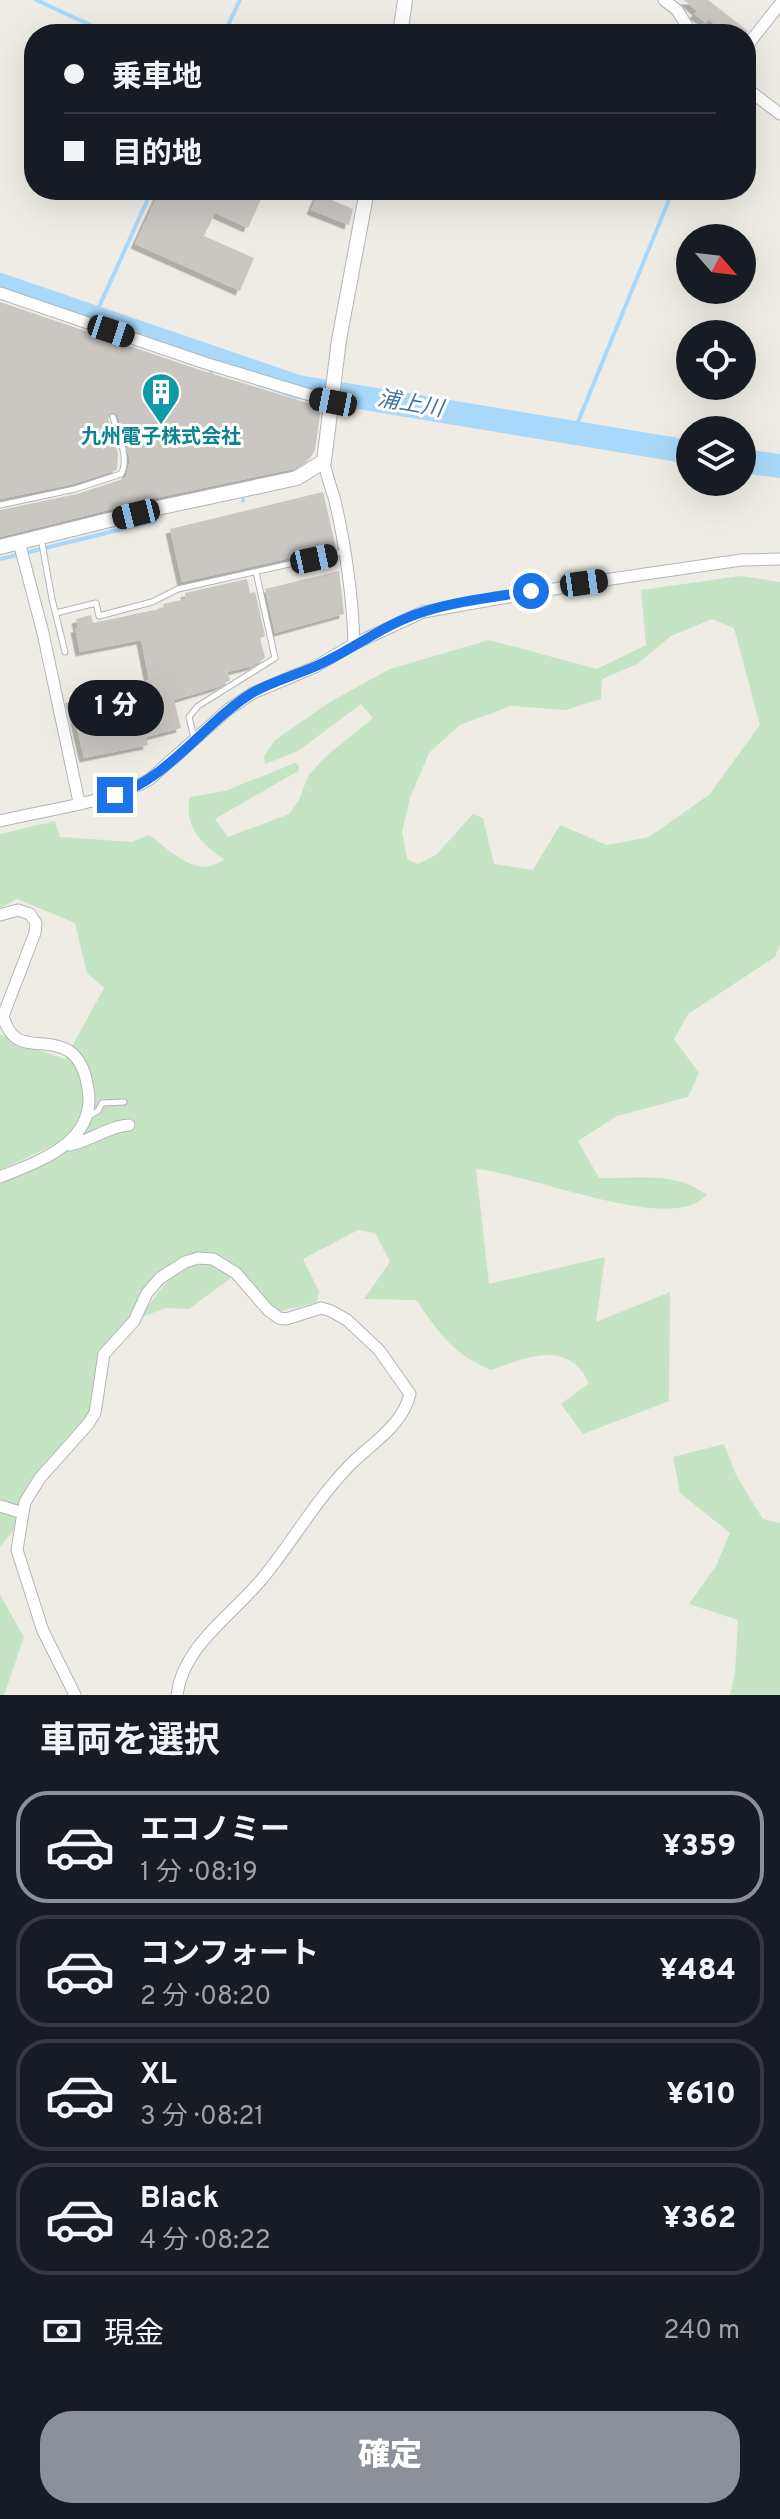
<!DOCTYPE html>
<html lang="ja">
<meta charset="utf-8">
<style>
body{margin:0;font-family:Overpass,"Noto Sans JP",sans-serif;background:#242831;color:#f1f3f6;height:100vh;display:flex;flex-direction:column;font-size:30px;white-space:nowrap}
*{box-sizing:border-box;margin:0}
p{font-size:26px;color:#9ea1a6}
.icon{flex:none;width:44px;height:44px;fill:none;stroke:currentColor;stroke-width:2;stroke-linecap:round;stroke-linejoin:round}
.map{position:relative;height:1695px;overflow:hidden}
.details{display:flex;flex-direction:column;background:#171b24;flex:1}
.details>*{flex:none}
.top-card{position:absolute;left:24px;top:24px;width:732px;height:176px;border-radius:32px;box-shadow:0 8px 32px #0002;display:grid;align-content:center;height:176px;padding:0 40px;background:#171b24}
.needle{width:52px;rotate:118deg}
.fabs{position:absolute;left:676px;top:224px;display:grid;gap:16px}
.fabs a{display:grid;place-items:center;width:80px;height:80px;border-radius:50%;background:#171b24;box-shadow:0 8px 32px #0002;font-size:40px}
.end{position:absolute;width:36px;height:36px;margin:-18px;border:10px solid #1a73e8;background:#fff;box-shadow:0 0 0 4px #fff}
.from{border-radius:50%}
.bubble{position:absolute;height:56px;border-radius:28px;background:#171b24;box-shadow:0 8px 32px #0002;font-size:26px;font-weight:800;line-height:56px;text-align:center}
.car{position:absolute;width:24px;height:48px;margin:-24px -12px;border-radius:10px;box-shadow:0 0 6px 2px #0007;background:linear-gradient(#222 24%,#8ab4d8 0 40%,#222 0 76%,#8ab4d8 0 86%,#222 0)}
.top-card b{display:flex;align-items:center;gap:28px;height:76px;font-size:30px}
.top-card b+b{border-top:2px solid #363941}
.top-card i{width:20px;height:20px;background:#f1f3f6}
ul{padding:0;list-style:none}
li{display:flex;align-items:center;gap:24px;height:112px;margin:0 16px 12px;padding:0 24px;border:4px solid #363941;border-radius:32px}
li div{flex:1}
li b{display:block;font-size:30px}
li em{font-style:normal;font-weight:800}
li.active{border-color:#8c9099}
li>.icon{width:72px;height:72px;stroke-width:1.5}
h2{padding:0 40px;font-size:36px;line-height:96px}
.pay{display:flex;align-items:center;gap:20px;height:88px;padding:0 40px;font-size:30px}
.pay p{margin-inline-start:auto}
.action{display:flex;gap:16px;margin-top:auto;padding:16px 40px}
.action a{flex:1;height:92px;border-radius:32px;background:#8c9099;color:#fff;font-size:32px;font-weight:800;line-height:92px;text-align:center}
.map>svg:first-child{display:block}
.green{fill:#c4e4c3;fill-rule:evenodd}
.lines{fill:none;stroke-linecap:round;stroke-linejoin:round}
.stream{stroke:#a9d9fa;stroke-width:4}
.river{stroke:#a9d9fa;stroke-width:24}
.building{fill:#cac6c2;filter:url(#shadow)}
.service-casing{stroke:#b2b5b9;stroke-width:7}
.minor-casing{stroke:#b2b5b9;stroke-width:13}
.tertiary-casing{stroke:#b2b5b9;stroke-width:16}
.service{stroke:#fff;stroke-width:5}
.minor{stroke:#fff;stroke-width:11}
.tertiary{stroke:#fff;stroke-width:14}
.route{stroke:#1a73e8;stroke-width:10}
.labels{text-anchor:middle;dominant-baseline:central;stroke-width:6;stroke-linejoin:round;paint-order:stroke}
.culture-label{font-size:20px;font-weight:bold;fill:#0d838f;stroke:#fff}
.water-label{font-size:22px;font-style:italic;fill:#4375a2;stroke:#fff}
</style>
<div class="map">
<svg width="780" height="1695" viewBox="0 0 780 1695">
<defs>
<filter id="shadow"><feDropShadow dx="-4.5" dy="4.5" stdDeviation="0" flood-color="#0004"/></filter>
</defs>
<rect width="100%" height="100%" fill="#eeece5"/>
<!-- green -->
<path class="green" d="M 741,576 L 780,582 L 780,944 L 775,957 L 688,1014 L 674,1039 L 699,1073 L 688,1097 L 617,1116 L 578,1141 L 599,1178 C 638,1179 675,1171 707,1195 C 702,1199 697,1203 691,1205 C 643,1222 531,1175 476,1169 L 489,1284 L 605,1257 L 596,1322 L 670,1292 L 669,1401 L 583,1434 L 561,1404 L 589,1383 C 567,1339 528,1357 491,1370 C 451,1353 441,1335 416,1300 L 364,1299 L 390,1262 L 375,1233 L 358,1230 L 303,1259 L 319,1291 L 317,1302 L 278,1312 L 240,1271 L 189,1309 L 166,1308 L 139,1318 L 187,1255 L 173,1262 L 147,1285 L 129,1321 L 105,1343 L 99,1358 L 96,1399 L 88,1419 L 33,1481 L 19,1502 L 14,1530 L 0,1547 L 0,1184 L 44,1165 L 82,1134 L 88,1096 L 76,1130 L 58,1143 L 0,1170 L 0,1034 L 16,1043 L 65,1059 L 104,988 L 87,973 L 75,923 L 17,899 L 0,908 L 0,834 L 55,821 L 60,837 L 132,842 L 149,835 C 170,850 198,881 224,859 C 201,844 183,825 190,797 L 225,791 L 295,763 L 299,766 L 298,771 L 215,819 L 228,837 L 289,814 L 299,800 L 308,776 L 325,757 L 373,718 L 361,704 L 298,751 L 265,764 L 264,756 L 275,740 L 330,702 L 390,669 L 489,640 L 597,669 L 646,645 L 641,590 ZM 712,619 L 734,628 L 760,725 L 709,795 L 649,837 L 607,845 L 560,825 L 533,870 L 494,864 L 483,818 L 473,814 L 436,855 L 418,864 L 407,859 L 402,832 L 410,798 L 429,753 L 460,725 L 511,706 L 565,710 L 601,699 L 602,679 L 637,664 L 671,636 Z
M 724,1444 L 737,1477 L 763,1519 L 780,1523 L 780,1695 L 730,1695 L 735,1673 L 738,1620 L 689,1604 L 716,1566 L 730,1533 L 680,1493 L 673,1457 Z
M 0,1595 L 24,1637 L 4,1695 L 0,1695 Z"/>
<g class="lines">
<!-- stream -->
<path class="stream" d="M 36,0 L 110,34
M 224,34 L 240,0
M 98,309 L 152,190
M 206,355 L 212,376
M 573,434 L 673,190
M 243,500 L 243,501
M 0,559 L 155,521"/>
<!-- river -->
<path class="river" d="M 0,285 L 298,387 L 690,452
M 742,461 L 780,466"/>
</g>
<!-- building -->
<path class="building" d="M 684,0 L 708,0 L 748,31 L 745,34 L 728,34 L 708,19 L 706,23 L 694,14 L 697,11 Z
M 160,190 L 265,190 L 248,228 L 215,213 L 204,236 L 254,258 L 240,291 L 135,244 Z
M 318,194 L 353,209 L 349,225 L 311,210 Z
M 0,302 L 203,371 L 321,407 L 315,450 L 310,458 L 293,469 L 160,497 L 0,537 L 0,510 L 77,494 L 123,479 L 126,476 L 130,461 L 118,415 L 112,412 L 108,418 L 118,454 L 117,470 L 74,484 L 0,499 Z
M 323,492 L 336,548 L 182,582 L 170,529 Z
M 339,571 L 344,614 L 275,633 L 265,589 Z
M 247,579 L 250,593 L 255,592 L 265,636 L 260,638 L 265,658 L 252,666 L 227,672 L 230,680 L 218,687 L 174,700 L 181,728 L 146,737 L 148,745 L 84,758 L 70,699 L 149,680 L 141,640 L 80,652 L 75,628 L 78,628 L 76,619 L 91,615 L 93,623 L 164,608 L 163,604 L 186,599 L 185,593 Z"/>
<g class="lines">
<defs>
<path id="service" d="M 0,505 L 75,489 L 121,474 C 130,458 118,434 113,417
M 41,538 L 52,599 L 65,652
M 56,613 L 96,603 L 99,616 L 152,602 L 178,589 L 343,552
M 194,738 L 189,717 L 198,706 L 275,658 L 256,572
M 89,1116 L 98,1111 L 102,1103 L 124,1102"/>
<path id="minor" d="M 664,0 L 677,10 L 692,34
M 746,47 L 780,4
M 746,88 L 780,114
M 0,293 L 205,363 L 333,402
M 324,461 C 326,474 330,485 334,497 C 345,541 353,600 354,644
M 19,542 L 43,633 L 79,802
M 0,821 C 45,810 112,802 150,779 L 229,709 L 253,693 L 315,667 L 354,644 L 423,612 L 611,579 L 741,560 L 780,559
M 0,915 L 18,910 L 30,914 L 36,923 L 35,933 L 3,1016 C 14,1057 43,1035 69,1051 C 81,1059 86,1075 88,1089 C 97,1142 40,1161 0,1177
M 70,1145 C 90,1141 109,1126 129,1125
M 0,1506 L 23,1513
M 75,1695 L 43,1631 L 17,1550 L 23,1513 L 25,1502 L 40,1478 L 88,1424 L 95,1413 L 104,1354 L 134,1321 L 147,1293 L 160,1278 L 185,1262 L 198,1258 L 213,1259 L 236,1273 L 268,1310 L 279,1318 L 286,1319 L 321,1308 L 331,1311 L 347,1320 L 379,1350 L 410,1394 C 402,1427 370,1444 348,1467 C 317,1499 294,1539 266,1574 C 237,1612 183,1644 177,1695"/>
<path id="tertiary" d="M 400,34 L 405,0
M 0,547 L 162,507 L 297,478 L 324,461 L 339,340 L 367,190"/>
</defs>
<!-- service casing -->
<use href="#service" class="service-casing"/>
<!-- minor casing -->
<use href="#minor" class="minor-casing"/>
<!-- tertiary casing -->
<use href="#tertiary" class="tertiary-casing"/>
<!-- service -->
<use href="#service" class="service"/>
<!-- minor -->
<use href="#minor" class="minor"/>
<!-- tertiary -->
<use href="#tertiary" class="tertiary"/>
</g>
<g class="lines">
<!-- route -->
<path class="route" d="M 115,795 C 168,779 205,722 252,693 C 271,682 293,676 314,667 C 351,651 384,624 423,612 C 457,601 495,597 531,591"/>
</g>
<!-- icons -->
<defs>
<symbol id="building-pin" viewBox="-11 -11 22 30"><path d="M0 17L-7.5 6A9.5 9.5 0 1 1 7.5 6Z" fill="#0f9aa8" stroke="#fff"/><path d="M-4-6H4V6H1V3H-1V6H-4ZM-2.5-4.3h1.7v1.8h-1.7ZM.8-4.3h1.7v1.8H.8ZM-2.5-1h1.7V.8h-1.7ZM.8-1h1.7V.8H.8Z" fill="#fff"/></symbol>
</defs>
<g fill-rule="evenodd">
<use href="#building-pin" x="139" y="370" width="44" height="60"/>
</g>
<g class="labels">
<!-- culture labels -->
<g class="culture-label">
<text x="161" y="438">九州電子株式会社</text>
</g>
<!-- water labels -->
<g class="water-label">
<text transform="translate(410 405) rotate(10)">浦上川</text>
</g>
</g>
</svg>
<div class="fabs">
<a><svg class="needle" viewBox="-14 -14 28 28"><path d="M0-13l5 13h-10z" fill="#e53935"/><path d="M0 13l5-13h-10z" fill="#9ea1a6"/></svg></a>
<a><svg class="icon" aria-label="locate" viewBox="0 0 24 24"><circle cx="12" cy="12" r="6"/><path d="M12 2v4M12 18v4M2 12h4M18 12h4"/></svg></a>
<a><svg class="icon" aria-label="layers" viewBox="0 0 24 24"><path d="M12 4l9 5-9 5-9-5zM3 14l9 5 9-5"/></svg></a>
</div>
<i class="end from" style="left:531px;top:591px"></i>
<i class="end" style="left:115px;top:795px"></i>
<div class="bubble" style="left:68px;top:680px;width:96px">1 分</div>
<i class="car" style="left:111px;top:331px;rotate:108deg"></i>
<i class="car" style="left:333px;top:402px;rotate:281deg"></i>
<i class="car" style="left:136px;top:514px;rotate:256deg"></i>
<i class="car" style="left:314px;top:559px;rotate:78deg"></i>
<i class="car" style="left:584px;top:583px;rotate:82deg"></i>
<div class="top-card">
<b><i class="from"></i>乗車地</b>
<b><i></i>目的地</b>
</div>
</div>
<section class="details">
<h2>車両を選択</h2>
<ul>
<li class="active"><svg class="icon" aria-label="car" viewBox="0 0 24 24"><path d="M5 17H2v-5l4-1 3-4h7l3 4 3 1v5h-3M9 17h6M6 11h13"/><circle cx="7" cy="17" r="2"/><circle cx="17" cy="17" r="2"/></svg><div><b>エコノミー</b><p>1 分 · 08:19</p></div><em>¥359</em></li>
<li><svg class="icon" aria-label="car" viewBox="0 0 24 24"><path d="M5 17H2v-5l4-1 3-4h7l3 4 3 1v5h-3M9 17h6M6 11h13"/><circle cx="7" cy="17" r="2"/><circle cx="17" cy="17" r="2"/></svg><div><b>コンフォート</b><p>2 分 · 08:20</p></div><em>¥484</em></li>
<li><svg class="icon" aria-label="car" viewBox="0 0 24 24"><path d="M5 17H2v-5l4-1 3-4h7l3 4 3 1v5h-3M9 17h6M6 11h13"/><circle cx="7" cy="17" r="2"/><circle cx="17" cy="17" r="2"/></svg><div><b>XL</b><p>3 分 · 08:21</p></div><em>¥610</em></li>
<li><svg class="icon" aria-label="car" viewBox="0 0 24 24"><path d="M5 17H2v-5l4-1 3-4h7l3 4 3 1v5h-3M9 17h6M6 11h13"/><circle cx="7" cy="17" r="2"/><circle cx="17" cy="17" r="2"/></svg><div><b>Black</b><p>4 分 · 08:22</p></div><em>¥362</em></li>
</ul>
<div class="pay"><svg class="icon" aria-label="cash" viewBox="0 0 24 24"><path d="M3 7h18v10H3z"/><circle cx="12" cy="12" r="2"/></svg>現金<p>240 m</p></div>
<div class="action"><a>確定</a></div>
</section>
